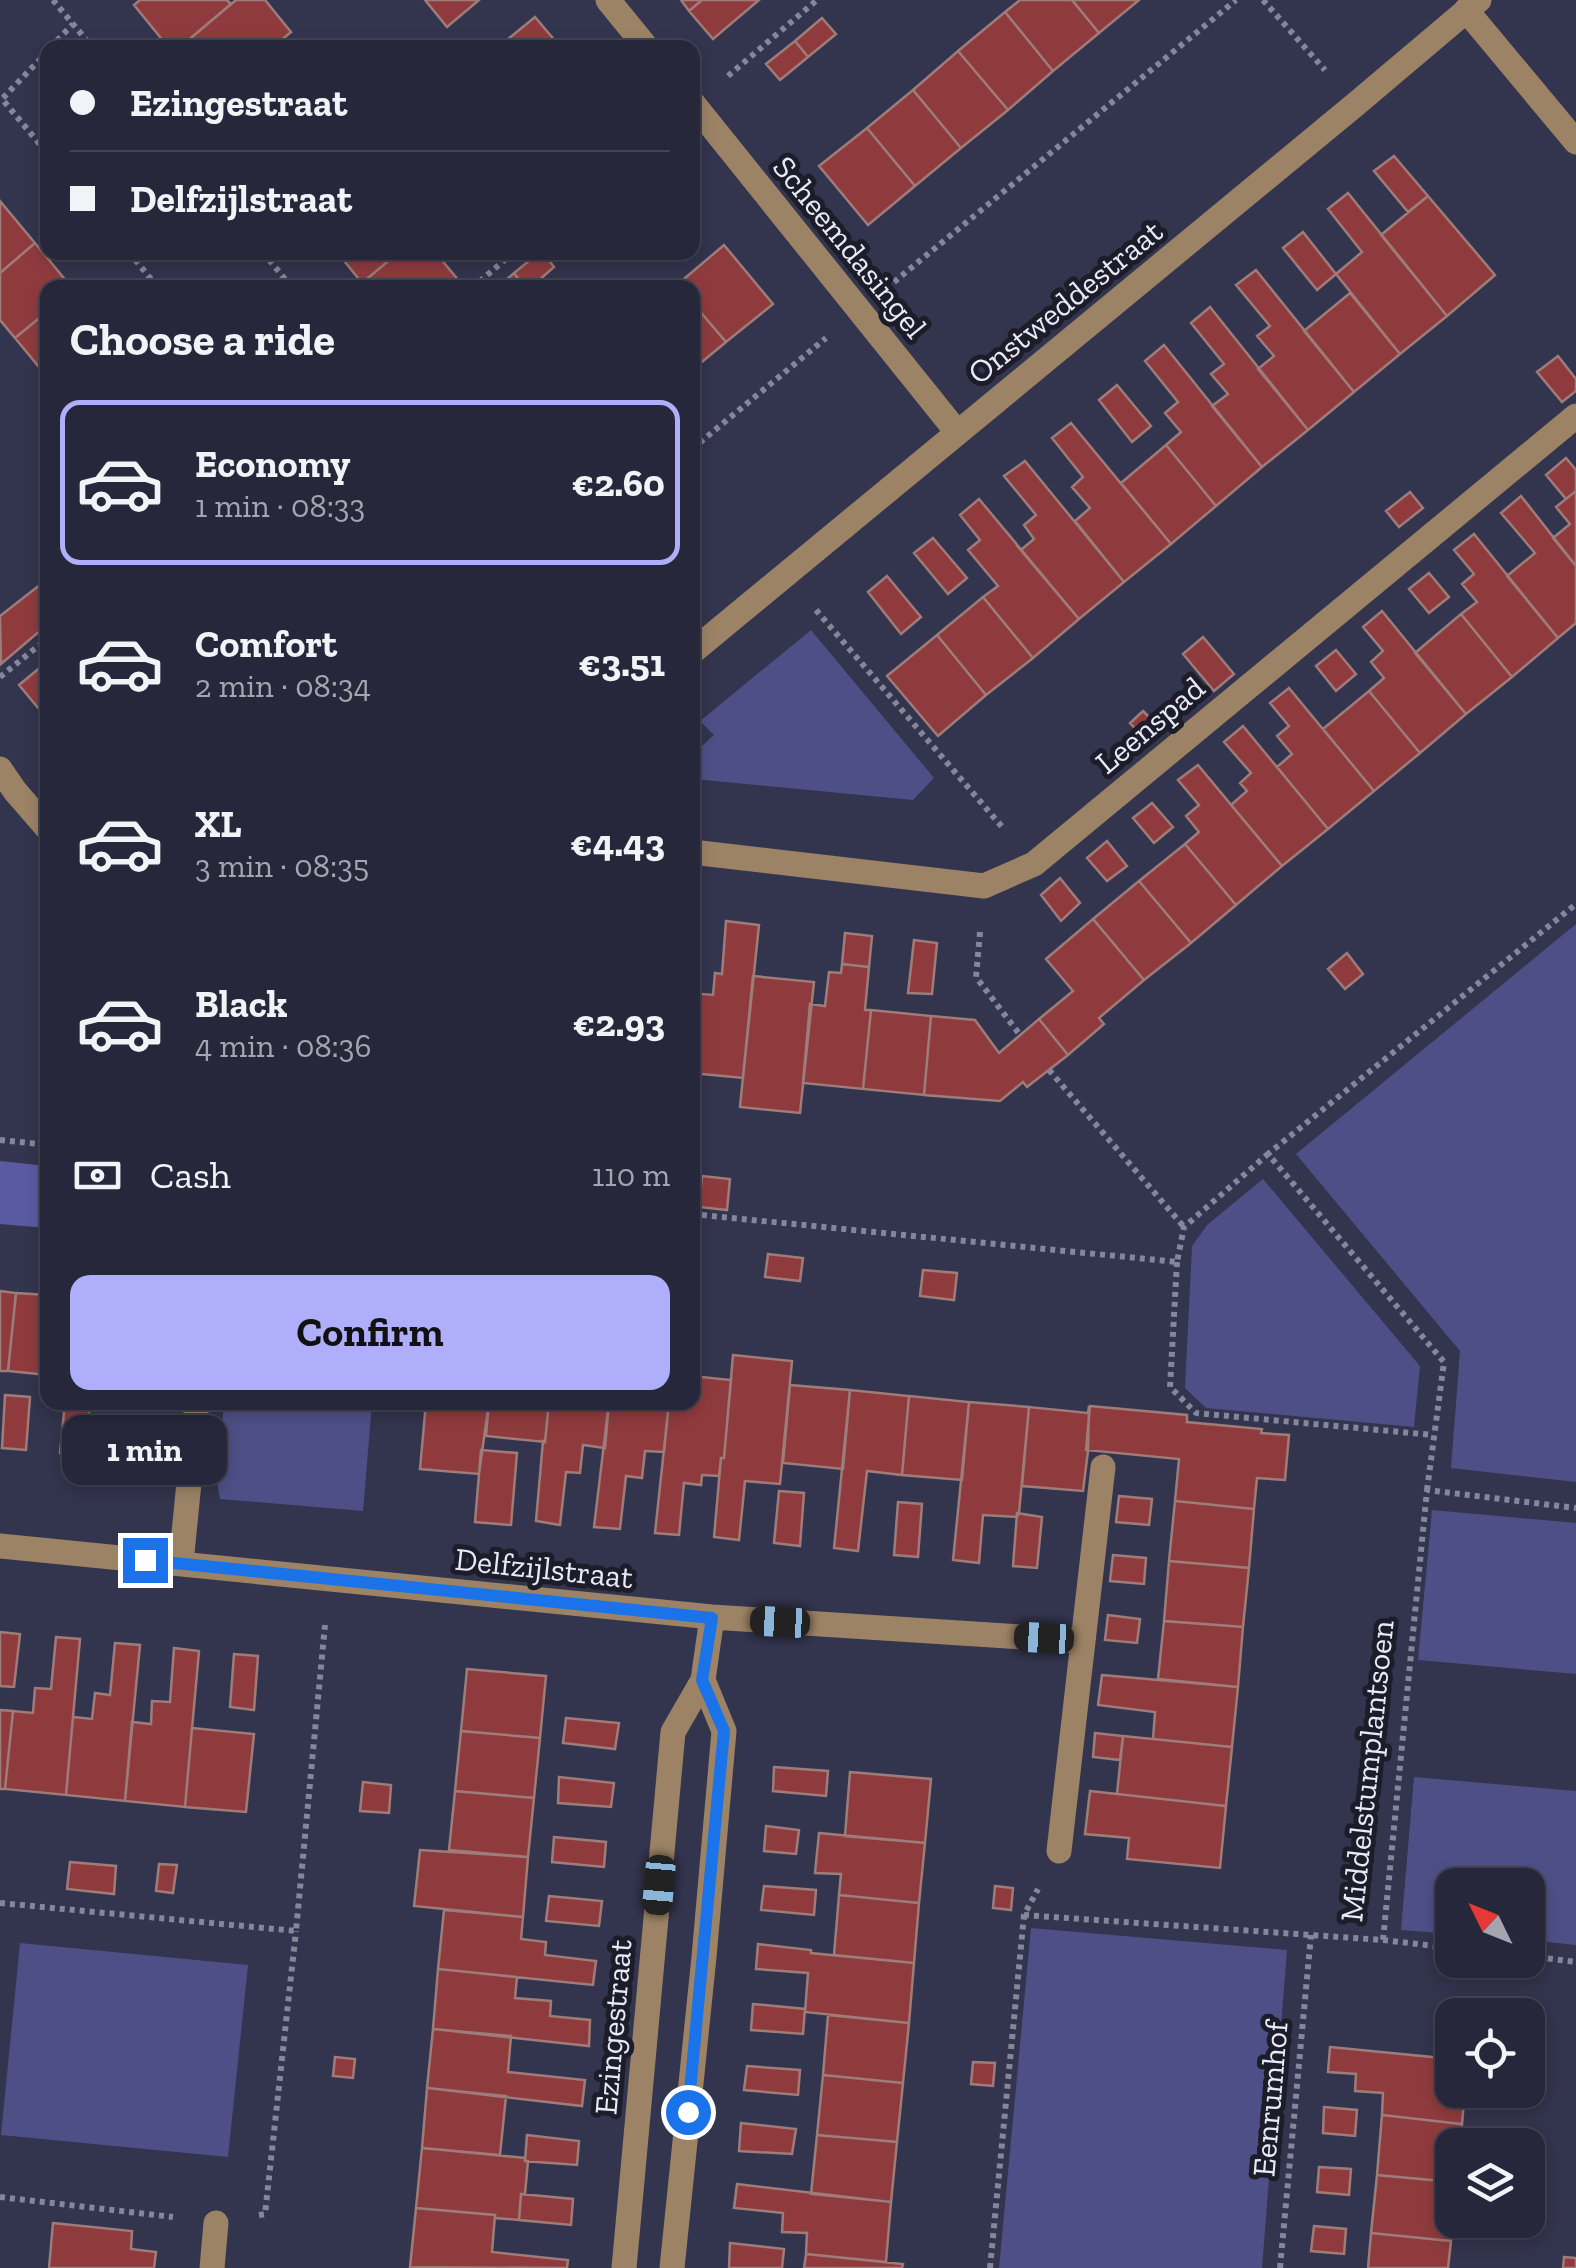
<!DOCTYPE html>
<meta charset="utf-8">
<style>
body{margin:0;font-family:"Zilla Slab",serif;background:#323345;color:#f1f3f6;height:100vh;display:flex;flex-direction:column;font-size:38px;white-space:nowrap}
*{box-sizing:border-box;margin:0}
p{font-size:32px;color:#a4a5af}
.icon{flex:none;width:55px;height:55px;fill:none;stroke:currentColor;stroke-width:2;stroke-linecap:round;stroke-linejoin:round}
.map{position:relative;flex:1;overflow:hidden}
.drawer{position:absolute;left:40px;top:280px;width:660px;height:1130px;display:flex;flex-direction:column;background:#26273a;border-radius:20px;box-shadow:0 5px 15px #0003,0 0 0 2px #424454}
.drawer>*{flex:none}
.guide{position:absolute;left:40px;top:40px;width:660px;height:220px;border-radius:20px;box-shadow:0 5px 15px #0003,0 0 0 2px #424454;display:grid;align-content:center;height:220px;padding:0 30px;background:#26273a}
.needle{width:65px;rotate:313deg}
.buttons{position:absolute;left:1435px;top:1868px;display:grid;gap:20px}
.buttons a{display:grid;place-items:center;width:110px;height:110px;border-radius:20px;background:#26273a;box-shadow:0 5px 15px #0003,0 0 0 2px #424454;font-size:50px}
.end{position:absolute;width:45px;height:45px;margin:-22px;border:12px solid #1a73e8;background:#fff;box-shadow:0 0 0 5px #fff}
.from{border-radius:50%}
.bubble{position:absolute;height:70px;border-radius:20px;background:#26273a;box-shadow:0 5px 15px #0003,0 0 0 2px #424454;font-size:32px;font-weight:700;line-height:70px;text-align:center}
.car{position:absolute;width:30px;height:60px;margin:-30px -15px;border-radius:12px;box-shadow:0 0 8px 2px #0007;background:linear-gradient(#222 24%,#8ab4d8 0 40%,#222 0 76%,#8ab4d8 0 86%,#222 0)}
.guide b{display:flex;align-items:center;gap:35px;height:95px;font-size:38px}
.guide b+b{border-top:2px solid #424454}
.guide i{width:25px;height:25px;background:#f1f3f6}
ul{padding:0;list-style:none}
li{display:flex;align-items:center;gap:30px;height:165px;margin:0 20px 15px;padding:0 10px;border:5px solid transparent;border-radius:20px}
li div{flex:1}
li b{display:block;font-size:38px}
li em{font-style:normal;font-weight:700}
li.current{border-color:#aeaefa}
li>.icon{width:90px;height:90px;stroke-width:1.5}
h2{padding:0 30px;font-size:45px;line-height:120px}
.pay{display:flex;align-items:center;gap:25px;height:110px;padding:0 30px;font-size:38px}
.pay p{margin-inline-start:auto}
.cta{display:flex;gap:20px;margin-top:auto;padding:20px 30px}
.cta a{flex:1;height:115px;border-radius:20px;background:#aeaefa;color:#111;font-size:40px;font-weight:700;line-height:115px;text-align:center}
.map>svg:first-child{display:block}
.green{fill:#4e4f87}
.forest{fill:#5a5aa3}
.building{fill:#8f3b3e;stroke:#9e7c7a;stroke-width:2.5}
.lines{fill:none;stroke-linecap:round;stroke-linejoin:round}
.path{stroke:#84869b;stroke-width:6;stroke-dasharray:5 5;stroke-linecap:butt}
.minor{stroke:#9c8366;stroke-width:25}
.route{stroke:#1a73e8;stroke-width:12}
.labels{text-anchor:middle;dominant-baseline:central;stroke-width:10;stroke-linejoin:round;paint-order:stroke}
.street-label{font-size:32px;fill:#e8eafa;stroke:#1c1d28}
</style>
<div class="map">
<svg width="1576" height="2268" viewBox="0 0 1576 2268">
<rect width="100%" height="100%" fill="#33344d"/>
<!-- green -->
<path class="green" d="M 811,630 L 934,778 L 913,800 L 693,779 L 693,754 L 714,735 L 700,721 Z
M 1576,924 L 1576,1482 L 1451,1468 L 1460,1351 L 1296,1154 Z
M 1263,1179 L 1420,1366 L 1414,1427 L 1206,1408 L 1185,1388 L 1192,1246 L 1207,1225 Z
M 224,1403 L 372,1403 L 363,1511 L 220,1499 L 217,1481 Z
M 1432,1510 L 1576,1523 L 1576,1674 L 1418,1660 Z
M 1414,1777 L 1576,1791 L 1576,1945 L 1528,1940 L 1528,1885 L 1452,1885 L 1452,1934 L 1401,1930 Z
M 1031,1928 L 1287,1950 L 1262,2268 L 999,2268 Z
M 20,1943 L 248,1965 L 228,2157 L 1,2135 Z"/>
<!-- forest -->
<path class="forest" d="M 0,1161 L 47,1166 L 47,1228 L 0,1224 Z"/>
<!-- building -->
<path class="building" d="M 140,0 L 227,0 L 231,4 L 179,48 L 169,48 L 134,5 Z
M 236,0 L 265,0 L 291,32 L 272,48 L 179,48 Z
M 425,0 L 479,0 L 447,27 Z
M 681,0 L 702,0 L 689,11 Z
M 702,0 L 759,0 L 713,39 L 689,11 Z
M 1020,0 L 1072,0 L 1099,33 L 1053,71 L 1005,12 Z
M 1072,0 L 1139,0 L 1099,33 Z
M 1005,12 L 1053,71 L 1008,110 L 958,51 Z
M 535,17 L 557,43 L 551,48 L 497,48 Z
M 822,18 L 836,34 L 808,57 L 795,41 Z
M 795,41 L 808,57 L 780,80 L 766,64 Z
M 958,51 L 1008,110 L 961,148 L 913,90 Z
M 913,90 L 961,148 L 915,186 L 867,128 Z
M 867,128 L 915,186 L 868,225 L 819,166 Z
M 1394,156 L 1428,196 L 1408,212 L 1374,171 Z
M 1348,193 L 1447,316 L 1400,354 L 1336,274 L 1362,252 L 1328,209 Z
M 1428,196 L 1495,275 L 1447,316 L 1381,235 Z
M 0,201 L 35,243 L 0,273 Z
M 1303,232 L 1336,274 L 1317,290 L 1283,248 Z
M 35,243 L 72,288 L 48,288 L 48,311 L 15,338 L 0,320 L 0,273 Z
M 724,245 L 773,304 L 726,342 L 692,302 L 692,288 L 681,288 L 678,284 Z
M 337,252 L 399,252 L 362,283 Z
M 399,252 L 435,252 L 460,282 L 453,288 L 366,288 L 362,283 Z
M 540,252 L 543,252 L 554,267 L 530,288 L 525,288 L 514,273 Z
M 1256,270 L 1354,392 L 1308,430 L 1258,369 L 1274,356 L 1257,336 L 1270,326 L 1236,285 Z
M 514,273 L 525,288 L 497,288 Z
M 1350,293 L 1400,354 L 1354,392 L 1304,331 Z
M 692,302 L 726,342 L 692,370 Z
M 1210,307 L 1308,430 L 1262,467 L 1212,406 L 1228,394 L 1211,374 L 1224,364 L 1191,323 Z
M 48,311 L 48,378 L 15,338 Z
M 1164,345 L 1262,467 L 1216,506 L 1166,445 L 1181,432 L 1165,413 L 1178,402 L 1145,361 Z
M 1558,356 L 1576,379 L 1576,391 L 1562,402 L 1537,372 Z
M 1117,385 L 1151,426 L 1132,442 L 1099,400 Z
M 1071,423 L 1171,544 L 1124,582 L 1075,521 L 1090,508 L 1072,487 L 1083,477 L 1052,438 Z
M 1166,445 L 1216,506 L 1171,544 L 1121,483 Z
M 1566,458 L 1576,470 L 1576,491 L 1566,499 L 1546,475 Z
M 1025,461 L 1124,582 L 1079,619 L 1019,548 L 1022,549 L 1034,539 L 1024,525 L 1036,515 L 1004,476 Z
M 1576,491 L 1576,566 L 1553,538 L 1570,524 L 1556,507 Z
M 1410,492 L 1423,508 L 1399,527 L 1386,511 Z
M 1521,496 L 1576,566 L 1576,623 L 1558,638 L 1507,576 L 1535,553 L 1501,513 Z
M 979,499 L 1079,619 L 1033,658 L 983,597 L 998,586 L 968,550 L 980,540 L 960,515 Z
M 1474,534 L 1558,638 L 1512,677 L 1461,614 L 1477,602 L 1462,584 L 1474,574 L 1454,550 Z
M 933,538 L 967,578 L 948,594 L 914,553 Z
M 1429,573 L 1449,597 L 1429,613 L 1409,589 Z
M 887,576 L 921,617 L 901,634 L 868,592 Z
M 41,584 L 48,592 L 48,624 L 1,664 L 0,616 Z
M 983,597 L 1033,658 L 986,695 L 937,635 Z
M 1382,611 L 1466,714 L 1420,753 L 1369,691 L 1384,678 L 1371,662 L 1383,651 L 1363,627 Z
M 1461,614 L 1512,677 L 1466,714 L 1415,653 Z
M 937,635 L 986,695 L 938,736 L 887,676 Z
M 1203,637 L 1234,674 L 1214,691 L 1183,654 Z
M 1336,650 L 1356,674 L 1336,691 L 1316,666 Z
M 48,661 L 48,711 L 43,714 L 19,685 Z
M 1289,688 L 1374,791 L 1328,829 L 1277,767 L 1292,754 L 1277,736 L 1289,726 L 1270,703 Z
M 1369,691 L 1420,753 L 1374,791 L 1323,729 Z
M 1143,711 L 1158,726 L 1145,739 L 1130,723 Z
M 1243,726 L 1328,829 L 1282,866 L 1231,805 L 1247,791 L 1240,783 L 1251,773 L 1224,742 Z
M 1198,765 L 1282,866 L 1236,905 L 1185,844 L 1199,832 L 1186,816 L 1199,805 L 1178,780 Z
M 1152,803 L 1173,827 L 1154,843 L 1133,818 Z
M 1107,841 L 1127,866 L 1107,881 L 1087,858 Z
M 1185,844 L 1236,905 L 1191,943 L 1139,881 Z
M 1060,878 L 1080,903 L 1061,921 L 1041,895 Z
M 1139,881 L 1191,943 L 1144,980 L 1093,919 Z
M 1093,919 L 1144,980 L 1099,1018 L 1104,1024 L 1068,1055 L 1039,1019 L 1073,991 L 1046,959 Z
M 726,921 L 759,925 L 743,1078 L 692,1073 L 692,993 L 713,995 L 715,973 L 722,974 Z
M 845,933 L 872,936 L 869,967 L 842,964 Z
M 914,940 L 937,943 L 932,994 L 908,993 Z
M 1347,953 L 1363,974 L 1345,989 L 1328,969 Z
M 842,964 L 869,967 L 865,1010 L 871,1010 L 863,1089 L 803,1083 L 810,1004 L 825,1006 L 829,972 L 841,973 Z
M 753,976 L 814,982 L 800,1113 L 740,1107 Z
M 871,1010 L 931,1016 L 924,1095 L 863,1089 Z
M 931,1016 L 975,1020 L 999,1053 L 1039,1019 L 1068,1055 L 1027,1087 L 1023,1082 L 1000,1101 L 924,1095 Z
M 702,1176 L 730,1179 L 727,1210 L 699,1207 Z
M 768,1254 L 803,1258 L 800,1281 L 765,1277 Z
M 923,1270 L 957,1273 L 954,1300 L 920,1296 Z
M 0,1291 L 16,1293 L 8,1371 L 0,1371 Z
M 16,1293 L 48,1295 L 48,1375 L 8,1371 Z
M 733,1355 L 792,1361 L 780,1484 L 745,1481 L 739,1540 L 714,1537 L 721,1458 L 724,1458 Z
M 692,1376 L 731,1380 L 724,1458 L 721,1458 L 719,1476 L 702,1475 L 701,1485 L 684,1483 L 679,1535 L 655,1533 L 669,1402 L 692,1402 Z
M 790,1385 L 850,1390 L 843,1469 L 783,1463 Z
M 850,1390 L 909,1396 L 902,1475 L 867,1471 L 858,1551 L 834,1548 Z
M 5,1395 L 30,1397 L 26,1450 L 2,1448 Z
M 909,1396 L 969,1402 L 962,1480 L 902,1475 Z
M 65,1402 L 90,1403 L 85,1456 L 60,1453 Z
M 426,1402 L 489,1402 L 479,1474 L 420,1469 Z
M 489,1402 L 549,1402 L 545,1442 L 486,1436 Z
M 549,1402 L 609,1402 L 605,1448 L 583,1445 L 580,1473 L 566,1472 L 560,1525 L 536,1521 L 543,1441 L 545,1442 Z
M 609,1402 L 669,1402 L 664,1452 L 645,1451 L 642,1478 L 626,1476 L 620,1529 L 594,1527 Z
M 969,1402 L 1029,1407 L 1019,1513 L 1017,1517 L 983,1515 L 979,1563 L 953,1560 Z
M 1089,1406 L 1088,1451 L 1083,1491 L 1022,1486 L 1029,1407 L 1088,1413 Z
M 1090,1406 L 1187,1415 L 1187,1422 L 1262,1429 L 1261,1433 L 1289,1435 L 1285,1480 L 1257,1478 L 1254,1509 L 1175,1501 L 1179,1459 L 1086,1450 Z
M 481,1450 L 517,1453 L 511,1525 L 475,1522 Z
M 779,1491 L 804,1493 L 800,1546 L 774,1543 Z
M 1119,1496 L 1152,1499 L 1149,1525 L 1116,1522 Z
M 1175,1501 L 1254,1509 L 1249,1568 L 1169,1561 Z
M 898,1502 L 922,1504 L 918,1557 L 894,1555 Z
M 1017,1513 L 1042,1517 L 1037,1568 L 1013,1566 Z
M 1113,1555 L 1146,1558 L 1144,1584 L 1110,1581 Z
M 1169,1561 L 1249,1568 L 1243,1627 L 1164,1621 Z
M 1108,1615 L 1140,1619 L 1137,1643 L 1105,1640 Z
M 1164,1621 L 1243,1627 L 1238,1687 L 1158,1679 Z
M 0,1632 L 20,1634 L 14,1687 L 0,1686 Z
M 56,1637 L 80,1639 L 66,1795 L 5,1789 L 13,1711 L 33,1713 L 35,1688 L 51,1689 Z
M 115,1643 L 140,1645 L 125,1801 L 66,1795 L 73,1717 L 92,1719 L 95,1693 L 110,1695 Z
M 174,1648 L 199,1651 L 185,1807 L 125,1801 L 132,1722 L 151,1724 L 152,1701 L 170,1702 Z
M 234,1654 L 258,1656 L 254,1710 L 230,1707 Z
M 467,1669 L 546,1676 L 540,1738 L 461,1731 Z
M 1102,1675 L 1238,1687 L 1232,1747 L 1153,1739 L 1155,1712 L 1098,1705 Z
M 0,1710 L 13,1711 L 5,1789 L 0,1789 Z
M 566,1718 L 619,1723 L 615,1749 L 563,1743 Z
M 192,1728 L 254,1734 L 246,1812 L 185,1807 Z
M 461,1731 L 540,1738 L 534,1798 L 455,1791 Z
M 1095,1733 L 1123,1736 L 1120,1760 L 1093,1757 Z
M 1123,1736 L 1232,1747 L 1226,1806 L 1117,1794 Z
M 774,1767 L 828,1771 L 826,1796 L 773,1791 Z
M 850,1772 L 931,1779 L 925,1843 L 845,1836 Z
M 559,1777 L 614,1783 L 611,1807 L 558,1803 Z
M 363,1782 L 391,1785 L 389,1813 L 360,1811 Z
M 455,1791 L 534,1798 L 528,1857 L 449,1850 Z
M 1090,1791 L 1226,1806 L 1220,1868 L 1127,1859 L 1129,1838 L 1085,1834 Z
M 766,1826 L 799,1830 L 796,1854 L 764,1851 Z
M 819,1833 L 925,1843 L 919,1903 L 839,1895 L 841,1874 L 815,1873 Z
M 554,1837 L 606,1842 L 604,1867 L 552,1862 Z
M 420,1850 L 528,1857 L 523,1917 L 414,1906 Z
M 70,1862 L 116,1866 L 114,1894 L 67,1889 Z
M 159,1864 L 177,1865 L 173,1893 L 156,1891 Z
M 764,1886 L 816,1890 L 814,1915 L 761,1910 Z
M 995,1886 L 1013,1888 L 1011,1910 L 993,1908 Z
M 839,1895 L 919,1903 L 914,1963 L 834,1955 Z
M 549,1896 L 602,1901 L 599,1926 L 546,1921 Z
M 444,1910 L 523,1917 L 521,1939 L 546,1942 L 545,1955 L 596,1961 L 593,1985 L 438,1969 Z
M 758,1944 L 811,1950 L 811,1953 L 914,1963 L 909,2023 L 805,2012 L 808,1973 L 756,1969 Z
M 438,1969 L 517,1977 L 515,1998 L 551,2001 L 550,2016 L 590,2020 L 589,2046 L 433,2029 Z
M 753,2004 L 805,2009 L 803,2034 L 751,2030 Z
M 828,2015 L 909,2023 L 903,2083 L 823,2075 Z
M 433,2029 L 511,2036 L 508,2072 L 585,2080 L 582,2106 L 427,2088 Z
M 1330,2047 L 1452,2059 L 1452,2090 L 1465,2090 L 1462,2124 L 1382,2115 L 1383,2093 L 1355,2091 L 1356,2074 L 1328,2072 Z
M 335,2057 L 355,2059 L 353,2078 L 333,2076 Z
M 973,2062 L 995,2063 L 993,2086 L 971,2084 Z
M 747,2066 L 800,2070 L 798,2095 L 744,2090 Z
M 823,2075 L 903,2083 L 897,2142 L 817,2135 Z
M 427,2088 L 506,2096 L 500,2155 L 422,2148 Z
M 1324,2107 L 1357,2110 L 1355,2136 L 1323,2133 Z
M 1382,2115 L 1462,2124 L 1460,2145 L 1452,2145 L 1452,2182 L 1377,2175 Z
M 741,2123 L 796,2129 L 792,2154 L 739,2151 Z
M 527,2135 L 579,2141 L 577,2165 L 525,2161 Z
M 817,2135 L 897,2142 L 891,2202 L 811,2194 Z
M 422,2148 L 525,2158 L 525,2161 L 528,2161 L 525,2194 L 521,2194 L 519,2220 L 495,2218 L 495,2215 L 416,2208 Z
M 1319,2167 L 1351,2169 L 1349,2195 L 1317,2192 Z
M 1377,2175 L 1452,2182 L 1451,2241 L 1371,2233 Z
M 737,2184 L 891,2202 L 886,2262 L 806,2254 L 807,2233 L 782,2232 L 783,2213 L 734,2208 Z
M 521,2194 L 573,2199 L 571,2225 L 519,2220 Z
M 416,2208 L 495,2215 L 492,2252 L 568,2260 L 567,2268 L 410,2267 Z
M 53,2223 L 132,2231 L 131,2249 L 156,2252 L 154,2268 L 49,2268 Z
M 1314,2226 L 1346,2229 L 1344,2254 L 1311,2251 Z
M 1371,2233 L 1451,2241 L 1448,2268 L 1368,2268 Z
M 730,2243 L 784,2249 L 782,2268 L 729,2268 Z
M 806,2254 L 903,2264 L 902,2268 L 804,2268 Z
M 1564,2257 L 1576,2258 L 1576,2268 L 1563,2268 Z"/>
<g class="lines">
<!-- path -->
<path class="path" d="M 53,0 L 93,48
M 1263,0 L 1325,70
M 50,48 L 73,24
M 48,51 L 2,99 L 48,154
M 728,76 L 817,0
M 129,252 L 158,288
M 263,252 L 292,288
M 894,282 L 1236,0
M 472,288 L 514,252
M 692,449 L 826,338
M 816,610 L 1003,828
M 0,677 L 48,638
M 980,932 L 976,977 L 1020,1035
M 1049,1070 L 1184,1227
M 0,1140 L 48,1145
M 692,1214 L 1177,1262 L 1184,1227 L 1268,1154
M 1177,1262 L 1170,1387 L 1196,1413 L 1433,1435
M 1427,1490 L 1444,1362 L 1268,1154 L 1576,904
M 0,1903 L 296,1931 L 325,1625
M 1024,1915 L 1383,1940 L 1427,1490 L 1576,1508
M 1383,1940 L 1452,1948
M 1528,1956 L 1576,1962
M 0,2197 L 173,2217
M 259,2215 L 265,2214 L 296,1931
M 990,2268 L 1024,1915 L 1038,1889
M 1280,2268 L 1311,1935"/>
<!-- minor -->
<path class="minor" d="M 608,0 L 647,48
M 1466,10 L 1576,142
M 692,102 L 957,432
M 692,652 L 1356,104 L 1479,0
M 0,769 L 15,791 L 48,829
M 692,852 L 984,886 L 1034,864 L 1576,416
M 0,1546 L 712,1617 L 1082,1641
M 181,1563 L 197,1402
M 1059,1851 L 1103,1467
M 212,2268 L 216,2223
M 624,2268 L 673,1732 L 703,1680 L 712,1617
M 672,2268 L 704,1957 L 724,1731 L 703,1680"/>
</g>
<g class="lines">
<!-- route -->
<path class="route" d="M 145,1560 L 712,1618 L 702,1680 L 724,1731 L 688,2112"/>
</g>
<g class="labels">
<!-- street labels -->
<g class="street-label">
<text transform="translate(850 247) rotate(51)">Scheemdasingel</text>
<text transform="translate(1065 302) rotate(-39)">Onstweddestraat</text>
<text transform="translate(1150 725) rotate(-40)">Leenspad</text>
<text transform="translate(544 1568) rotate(6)">Delfzijlstraat</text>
<text transform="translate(1367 1771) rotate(-84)">Middelstumplantsoen</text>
<text transform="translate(613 2027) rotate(-85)">Ezingestraat</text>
<text transform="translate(1270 2099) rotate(-85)">Eenrumhof</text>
</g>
</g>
</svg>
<div class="buttons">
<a><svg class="needle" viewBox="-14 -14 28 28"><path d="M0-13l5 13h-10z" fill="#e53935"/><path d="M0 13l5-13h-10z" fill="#a4a5af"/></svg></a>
<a><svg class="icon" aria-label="locate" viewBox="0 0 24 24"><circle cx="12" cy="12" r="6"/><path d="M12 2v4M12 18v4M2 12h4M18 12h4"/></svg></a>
<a><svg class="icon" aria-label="layers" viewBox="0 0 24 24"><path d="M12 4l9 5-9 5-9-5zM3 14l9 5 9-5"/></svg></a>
</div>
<i class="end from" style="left:688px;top:2112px"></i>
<i class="end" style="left:145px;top:1560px"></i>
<div class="bubble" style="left:62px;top:1415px;width:165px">1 min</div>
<i class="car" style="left:780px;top:1622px;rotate:273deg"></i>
<i class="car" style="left:1044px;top:1638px;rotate:273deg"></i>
<i class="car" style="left:659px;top:1885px;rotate:185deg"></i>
<div class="guide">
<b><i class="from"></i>Ezingestraat</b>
<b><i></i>Delfzijlstraat</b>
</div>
<section class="drawer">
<h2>Choose a ride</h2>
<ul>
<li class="current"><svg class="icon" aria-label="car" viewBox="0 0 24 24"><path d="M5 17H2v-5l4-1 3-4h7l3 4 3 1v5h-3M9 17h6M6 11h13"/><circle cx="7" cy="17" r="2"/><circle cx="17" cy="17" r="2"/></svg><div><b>Economy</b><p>1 min · 08:33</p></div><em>€2.60</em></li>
<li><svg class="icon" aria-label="car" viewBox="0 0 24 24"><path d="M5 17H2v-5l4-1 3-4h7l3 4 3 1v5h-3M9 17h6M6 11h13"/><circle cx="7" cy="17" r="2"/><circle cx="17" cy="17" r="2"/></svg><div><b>Comfort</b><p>2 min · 08:34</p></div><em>€3.51</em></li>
<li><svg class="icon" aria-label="car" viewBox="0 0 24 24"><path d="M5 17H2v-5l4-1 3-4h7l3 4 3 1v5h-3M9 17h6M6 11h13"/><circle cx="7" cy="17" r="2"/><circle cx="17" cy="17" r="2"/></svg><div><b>XL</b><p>3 min · 08:35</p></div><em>€4.43</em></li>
<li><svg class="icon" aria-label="car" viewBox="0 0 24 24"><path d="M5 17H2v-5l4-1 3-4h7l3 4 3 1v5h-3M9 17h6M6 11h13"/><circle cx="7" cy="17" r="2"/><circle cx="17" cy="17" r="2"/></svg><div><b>Black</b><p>4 min · 08:36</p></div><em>€2.93</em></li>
</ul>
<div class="pay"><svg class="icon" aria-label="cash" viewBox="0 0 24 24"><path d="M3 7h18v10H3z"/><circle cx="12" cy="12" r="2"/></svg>Cash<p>110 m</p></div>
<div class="cta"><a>Confirm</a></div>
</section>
</div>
